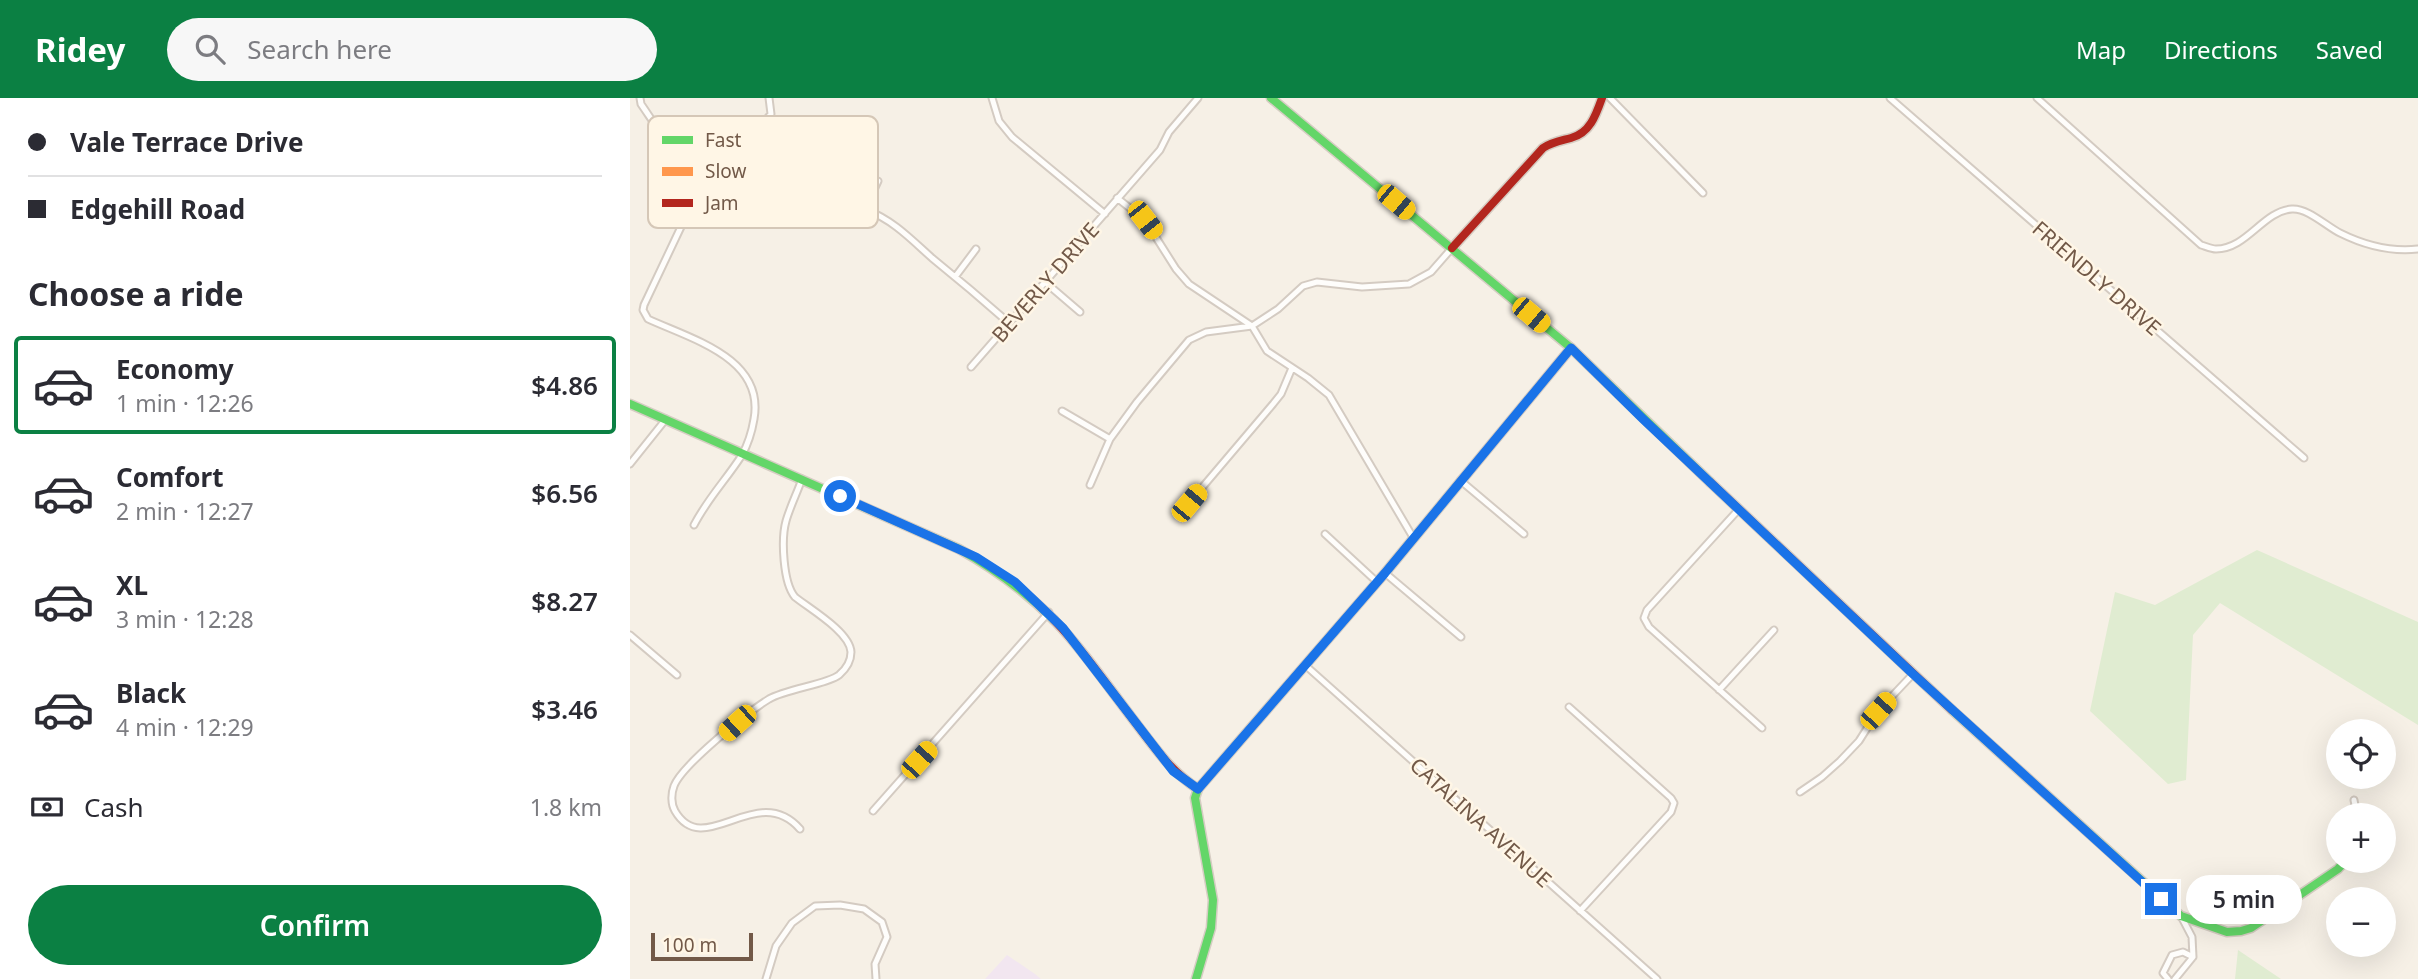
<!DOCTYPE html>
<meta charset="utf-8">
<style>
body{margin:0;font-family:"Noto Sans",sans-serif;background:#f7f7f7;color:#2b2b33;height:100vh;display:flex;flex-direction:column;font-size:26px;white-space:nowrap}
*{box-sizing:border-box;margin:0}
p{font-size:23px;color:#7c7c81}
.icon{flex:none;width:38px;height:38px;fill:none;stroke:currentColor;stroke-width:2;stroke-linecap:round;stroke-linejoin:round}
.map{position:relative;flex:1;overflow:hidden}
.panel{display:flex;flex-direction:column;background:#fff;width:630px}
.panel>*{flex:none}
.guide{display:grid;align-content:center;height:154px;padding:0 28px;background:#fff}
.buttons{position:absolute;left:1696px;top:621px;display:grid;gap:14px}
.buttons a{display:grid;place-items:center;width:70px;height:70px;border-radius:50%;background:#fff;box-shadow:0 7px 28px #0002;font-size:35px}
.scale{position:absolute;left:21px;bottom:18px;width:102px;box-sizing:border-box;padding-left:7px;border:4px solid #725948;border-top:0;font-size:19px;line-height:24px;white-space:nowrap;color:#725948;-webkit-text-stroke:5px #fff6e6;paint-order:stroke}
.end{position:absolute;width:32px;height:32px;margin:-16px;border:9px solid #1a73e8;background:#fff;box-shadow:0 0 0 4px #fff}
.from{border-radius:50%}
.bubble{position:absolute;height:49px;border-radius:24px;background:#fff;box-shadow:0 7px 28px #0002;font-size:23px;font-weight:600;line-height:49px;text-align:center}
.car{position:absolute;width:21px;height:42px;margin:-21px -10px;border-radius:9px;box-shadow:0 0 5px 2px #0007;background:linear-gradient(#f5c518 24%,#345 0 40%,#f5c518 0 76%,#345 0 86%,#f5c518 0)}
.guide b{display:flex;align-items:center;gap:24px;height:66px;font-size:26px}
.guide b+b{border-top:2px solid #e1e1e2}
.guide i{width:18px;height:18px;background:#2b2b33}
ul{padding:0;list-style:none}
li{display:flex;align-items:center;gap:21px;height:98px;margin:0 14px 10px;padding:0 14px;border:4px solid transparent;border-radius:7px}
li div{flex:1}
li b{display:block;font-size:26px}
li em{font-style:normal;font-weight:600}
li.current{border-color:#0b8043}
li>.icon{width:63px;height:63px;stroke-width:1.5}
h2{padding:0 28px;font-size:32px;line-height:84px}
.pay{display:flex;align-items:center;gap:18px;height:77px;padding:0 28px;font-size:26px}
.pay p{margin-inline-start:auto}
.cta{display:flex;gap:14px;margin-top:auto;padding:14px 28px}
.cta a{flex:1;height:80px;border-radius:42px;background:#0b8043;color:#fff;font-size:28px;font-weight:600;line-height:80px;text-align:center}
header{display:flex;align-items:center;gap:42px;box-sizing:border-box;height:98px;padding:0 35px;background:#0b8043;color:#fff}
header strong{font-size:33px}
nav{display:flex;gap:38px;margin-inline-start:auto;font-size:24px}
.search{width:490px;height:63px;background:#f7f7f7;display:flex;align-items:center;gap:18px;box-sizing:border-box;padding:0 24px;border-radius:38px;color:#7c7c81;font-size:26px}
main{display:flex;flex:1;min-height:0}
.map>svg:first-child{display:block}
.education{fill:#f2e6f0}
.green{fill:#e0ecd1}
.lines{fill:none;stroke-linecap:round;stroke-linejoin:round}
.street-casing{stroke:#d4cbc2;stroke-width:9}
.fast-casing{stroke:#d6cdc3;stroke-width:11}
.slow-casing{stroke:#d6cdc3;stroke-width:11}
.jam-casing{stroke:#d6cdc3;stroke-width:11}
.street{stroke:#fefdfb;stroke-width:5}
.fast{stroke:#63d668;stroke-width:8}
.slow{stroke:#ff974d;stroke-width:8}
.jam{stroke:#b3261e;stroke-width:8}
.route{stroke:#1a73e8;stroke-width:9}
.labels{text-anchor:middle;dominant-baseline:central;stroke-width:5;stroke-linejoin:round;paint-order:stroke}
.street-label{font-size:21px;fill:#725948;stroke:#fff6e6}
.key{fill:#fff6e6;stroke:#d5c7b7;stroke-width:2}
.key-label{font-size:19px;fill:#725948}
</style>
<header>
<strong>Ridey</strong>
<div class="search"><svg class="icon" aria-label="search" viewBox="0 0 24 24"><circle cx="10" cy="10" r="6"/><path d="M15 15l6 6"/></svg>Search here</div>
<nav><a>Map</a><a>Directions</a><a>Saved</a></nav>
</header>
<main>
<section class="panel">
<div class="guide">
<b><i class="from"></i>Vale Terrace Drive</b>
<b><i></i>Edgehill Road</b>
</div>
<h2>Choose a ride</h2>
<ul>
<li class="current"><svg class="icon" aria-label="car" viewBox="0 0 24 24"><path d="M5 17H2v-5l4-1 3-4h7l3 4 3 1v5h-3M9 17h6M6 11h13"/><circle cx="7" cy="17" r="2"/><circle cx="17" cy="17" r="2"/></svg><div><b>Economy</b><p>1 min · 12:26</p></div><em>$4.86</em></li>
<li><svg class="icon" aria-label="car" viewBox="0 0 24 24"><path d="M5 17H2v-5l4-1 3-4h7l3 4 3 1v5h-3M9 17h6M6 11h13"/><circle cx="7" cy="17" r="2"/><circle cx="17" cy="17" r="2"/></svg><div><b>Comfort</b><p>2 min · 12:27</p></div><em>$6.56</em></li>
<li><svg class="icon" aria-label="car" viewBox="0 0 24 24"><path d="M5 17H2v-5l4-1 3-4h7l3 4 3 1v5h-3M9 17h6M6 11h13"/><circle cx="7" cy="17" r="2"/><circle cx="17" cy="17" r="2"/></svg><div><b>XL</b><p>3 min · 12:28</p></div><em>$8.27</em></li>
<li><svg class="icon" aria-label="car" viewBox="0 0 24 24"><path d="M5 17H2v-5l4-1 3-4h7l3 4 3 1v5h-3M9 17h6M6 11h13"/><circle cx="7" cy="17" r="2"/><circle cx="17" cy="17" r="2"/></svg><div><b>Black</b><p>4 min · 12:29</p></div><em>$3.46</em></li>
</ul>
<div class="pay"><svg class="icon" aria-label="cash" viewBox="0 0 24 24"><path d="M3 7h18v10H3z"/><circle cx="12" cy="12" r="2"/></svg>Cash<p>1.8 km</p></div>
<div class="cta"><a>Confirm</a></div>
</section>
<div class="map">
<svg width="1788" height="881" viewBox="0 0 1788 881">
<rect width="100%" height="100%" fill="#f6f0e6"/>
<!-- education -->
<path class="education" d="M 377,857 L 405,876 L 411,881 L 355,881 Z"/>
<!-- green -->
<path class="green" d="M 1627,452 L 1788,524 L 1788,627 L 1590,505 L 1563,537 L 1556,682 L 1538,686 L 1460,613 L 1485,494 L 1525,507 Z
M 1608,852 L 1651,881 L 1605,881 Z"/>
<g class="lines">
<defs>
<path id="street" d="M 10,0 L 11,6 C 37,44 70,99 117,113 C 133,118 154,119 170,119 C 194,120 214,106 238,113 C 262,121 284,144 302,160 C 328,181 354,203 379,225
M 362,0 L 369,23 L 382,39 L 475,116
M 980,0 L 1073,95
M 1260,0 L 1674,360
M 1407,0 L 1571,147 C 1575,148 1581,151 1586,151 C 1617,151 1633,113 1662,111 C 1678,110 1696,128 1710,135 C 1734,147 1761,154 1788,151
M 487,100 L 515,122 L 546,171 L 559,186 L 622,228 L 637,253 L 678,280 L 699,297 L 784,441
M 239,114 L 242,96 L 248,83
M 325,179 L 346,151
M 415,184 L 450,214
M 341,269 L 530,52 L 539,34 L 568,0
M 432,313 L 480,341
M 0,366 L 36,321
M 831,383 L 894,436
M 460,387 L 480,341 L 507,304 L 559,242 L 576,234 L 622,228 L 648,211 L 673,188 L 687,184 L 732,189 L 779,186 L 801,174 L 822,150
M 559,405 L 643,306 L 651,296 L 662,270
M 1109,411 L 1017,512 L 1014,520 L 1019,529 L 1132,630
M 64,427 C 78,400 96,382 112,357 C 118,346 122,333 124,321 C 135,260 61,241 18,221 L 13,212 L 14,207 L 59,112 L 141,16 L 139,0
M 695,436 L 747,484
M 755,475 L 831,539
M 0,537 L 47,577
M 675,567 L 1027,881
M 1089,592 L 1144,532
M 939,609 L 1041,700 L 1044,705 L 1041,714 L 950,813
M 1170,694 L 1192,679 L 1210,663 L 1229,643 L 1248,613 L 1283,576
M 1724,702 L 1727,718
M 243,713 L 419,514
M 170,731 C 127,682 74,763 45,713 C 41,706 41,696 44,688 C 52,667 118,614 139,601 C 156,591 198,586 209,577 C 216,571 221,563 221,554 C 220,534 180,511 165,499 C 153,485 151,441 156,423 C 160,409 167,395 172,381
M 136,881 L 146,848 L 162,825 L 185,808 L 210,807 L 234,811 L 252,824 L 257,839 L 245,866 L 246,881
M 1538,881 L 1533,875 L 1542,857 L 1553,854 L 1563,859
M 1545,881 L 1563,859 L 1562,839 L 1551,818"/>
<path id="fast" d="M 641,0 L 941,250 L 1080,384
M 0,306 L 329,451 C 365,471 395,493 424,522
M 1322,612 L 1551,818 L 1597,834 L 1611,833 L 1621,830 L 1708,771 L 1715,763
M 566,881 L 581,830 L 583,802 L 565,700 L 568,691 L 755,475 L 831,383"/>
<path id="slow" d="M 831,383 L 941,250"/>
<path id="jam" d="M 822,150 L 913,50 C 922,44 930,43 941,40 C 960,35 966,17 972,0
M 1080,384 L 1322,612
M 424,522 C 453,552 477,587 502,620 C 522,646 540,673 568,691"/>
</defs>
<!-- street casing -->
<use href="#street" class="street-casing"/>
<!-- fast casing -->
<use href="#fast" class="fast-casing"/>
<!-- slow casing -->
<use href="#slow" class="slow-casing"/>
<!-- jam casing -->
<use href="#jam" class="jam-casing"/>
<!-- street -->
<use href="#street" class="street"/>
<!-- fast -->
<use href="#fast" class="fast"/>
<!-- slow -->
<use href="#slow" class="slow"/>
<!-- jam -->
<use href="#jam" class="jam"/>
</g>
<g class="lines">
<!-- route -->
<path class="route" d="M 210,398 L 346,459 L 385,484 L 433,530 L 543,673 L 568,691 L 755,475 L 941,250 L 1013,321 L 1283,576 L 1531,801"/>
</g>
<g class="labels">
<!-- street labels -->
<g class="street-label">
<text transform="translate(1467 180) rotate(41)">FRIENDLY DRIVE</text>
<text transform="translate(415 184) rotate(-49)">BEVERLY DRIVE</text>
<text transform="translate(851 724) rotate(42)">CATALINA AVENUE</text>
</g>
</g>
<!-- legend -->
<rect x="18" y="18" width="230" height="112" rx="10" class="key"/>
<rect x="32" y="38" width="31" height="8" fill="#63d668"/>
<rect x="32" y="69" width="31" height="9" fill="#ff974d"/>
<rect x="32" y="101" width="31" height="8" fill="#b3261e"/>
<g class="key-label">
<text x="75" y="49">Fast</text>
<text x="75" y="80">Slow</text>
<text x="75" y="112">Jam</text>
</g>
</svg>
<div class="buttons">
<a><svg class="icon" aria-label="locate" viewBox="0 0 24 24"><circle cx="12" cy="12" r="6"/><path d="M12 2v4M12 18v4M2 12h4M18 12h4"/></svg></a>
<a>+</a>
<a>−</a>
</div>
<div class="scale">100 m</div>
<i class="end from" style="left:210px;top:398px"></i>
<i class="end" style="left:1531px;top:801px"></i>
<div class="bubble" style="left:1556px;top:777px;width:116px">5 min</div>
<i class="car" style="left:766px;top:104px;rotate:130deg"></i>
<i class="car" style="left:515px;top:122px;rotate:142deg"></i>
<i class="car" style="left:901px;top:217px;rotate:130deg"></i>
<i class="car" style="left:559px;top:405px;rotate:40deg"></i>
<i class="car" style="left:1248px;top:613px;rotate:42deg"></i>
<i class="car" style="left:107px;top:625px;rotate:228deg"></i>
<i class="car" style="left:289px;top:662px;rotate:42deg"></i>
</div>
</main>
